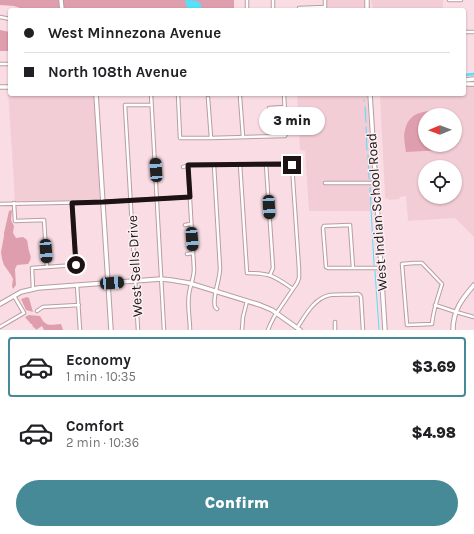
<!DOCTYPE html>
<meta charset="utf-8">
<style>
body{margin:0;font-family:Karla,sans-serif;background:#f6f6f6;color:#202124;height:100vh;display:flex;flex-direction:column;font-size:15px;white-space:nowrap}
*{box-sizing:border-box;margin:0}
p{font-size:13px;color:#757577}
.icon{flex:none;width:22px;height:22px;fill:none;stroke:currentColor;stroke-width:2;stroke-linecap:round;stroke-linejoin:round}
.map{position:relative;height:330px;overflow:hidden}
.sheet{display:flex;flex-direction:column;background:#fff;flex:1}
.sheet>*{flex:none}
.hud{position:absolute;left:8px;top:8px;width:458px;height:88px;border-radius:4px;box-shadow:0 1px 3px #0004;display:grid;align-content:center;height:88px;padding:0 16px;background:#fff}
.needle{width:26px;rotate:269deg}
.fabs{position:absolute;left:418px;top:108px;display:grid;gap:8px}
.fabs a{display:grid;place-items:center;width:44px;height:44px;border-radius:50%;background:#fff;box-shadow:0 1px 3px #0004;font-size:20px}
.end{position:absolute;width:18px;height:18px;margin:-9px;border:5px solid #1d1315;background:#fff;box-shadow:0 0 0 2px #fff}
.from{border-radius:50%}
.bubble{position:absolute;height:28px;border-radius:14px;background:#fff;box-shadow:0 1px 3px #0004;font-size:13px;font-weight:800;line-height:28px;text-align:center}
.car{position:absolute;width:12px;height:24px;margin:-12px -6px;border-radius:5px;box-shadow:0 0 3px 1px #0007;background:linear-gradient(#222 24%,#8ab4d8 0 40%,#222 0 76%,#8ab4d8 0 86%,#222 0)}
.hud b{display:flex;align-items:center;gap:14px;height:38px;font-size:15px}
.hud b+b{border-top:1px solid #e0e0e0}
.hud i{width:10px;height:10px;background:#202124}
ul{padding:7px 0 0;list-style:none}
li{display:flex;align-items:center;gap:12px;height:60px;margin:0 8px 6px;padding:0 8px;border:2px solid transparent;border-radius:4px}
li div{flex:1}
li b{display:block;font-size:15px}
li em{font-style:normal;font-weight:800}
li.selected{border-color:#468a97}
li>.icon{width:36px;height:36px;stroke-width:1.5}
.primary-button{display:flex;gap:8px;margin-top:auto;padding:8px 16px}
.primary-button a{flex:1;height:46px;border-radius:24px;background:#468a97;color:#fff;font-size:16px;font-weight:800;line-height:46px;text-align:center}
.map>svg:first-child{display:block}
.built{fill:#f3cdd6;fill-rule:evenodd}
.green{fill:#df9eae}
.water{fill:#52e2fa}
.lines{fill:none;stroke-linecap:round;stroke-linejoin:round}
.stream{stroke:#52e2fa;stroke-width:1}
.canal{stroke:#52e2fa;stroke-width:2.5}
.street-casing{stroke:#b89da3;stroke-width:4.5}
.secondary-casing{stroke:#b89da3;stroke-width:5.5}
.street{stroke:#fff;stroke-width:2.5}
.secondary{stroke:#fff;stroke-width:3.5}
.route{stroke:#1d1315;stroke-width:5}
.labels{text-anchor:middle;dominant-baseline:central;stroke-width:3;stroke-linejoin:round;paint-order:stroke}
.street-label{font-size:14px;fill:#1d1315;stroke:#fbeff2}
</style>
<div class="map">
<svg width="474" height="330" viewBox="0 0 474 330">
<rect width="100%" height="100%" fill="#fadde4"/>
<!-- built -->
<path class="built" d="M 327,0 L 364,0 L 364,10 L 327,10 Z
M 371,0 L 443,0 L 443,10 L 373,10 Z
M 464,86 L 474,86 L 474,237 L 455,218 L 408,221 L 406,196 L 400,197 L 399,199 L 390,200 L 385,198 L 385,196 L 380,96 L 382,94 L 464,94 ZM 425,115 L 455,115 L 455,145 L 425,145 ZM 425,167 L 455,167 L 455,197 L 425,197 Z
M 8,90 L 10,90 L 10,94 L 94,94 L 100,200 L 15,201 Z
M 297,94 L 367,94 L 374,211 L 309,211 L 305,151 L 300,150 Z"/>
<!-- green -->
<path class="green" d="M 0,0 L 234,0 L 234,10 L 26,10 L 14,6 L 0,5 Z
M 0,30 L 10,32 L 10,51 L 0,51 Z
M 441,110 L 442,115 L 425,115 L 425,145 L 446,145 L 443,150 L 406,152 C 405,145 403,136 405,130 C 409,111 426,111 441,110 Z
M 12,210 L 11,220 L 14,226 L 13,233 L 16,238 L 23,237 L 27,240 C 28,243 28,248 29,251 C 31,257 32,258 28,264 L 17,265 L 15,269 L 16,285 L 13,289 L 12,286 L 13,279 L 11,275 L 4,265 L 2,259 L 1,252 L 4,236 L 4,233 L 9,211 Z
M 27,297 L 29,298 L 33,312 L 26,310 L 21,299 Z
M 29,315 L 40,316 C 46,327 49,325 61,324 L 63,330 L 44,330 L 42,326 L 36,330 L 35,328 L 33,327 L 32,324 L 31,324 L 25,317 Z"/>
<!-- water -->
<path class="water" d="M 185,0 L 197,1 L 201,4 L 201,8 L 199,10 C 189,10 187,10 185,0 Z"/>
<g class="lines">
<!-- stream -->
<path class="stream" d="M 364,100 L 364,101
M 365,107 L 366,122
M 366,127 L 367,150
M 368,155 L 369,179
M 370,188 L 374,265
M 375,271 L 379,330"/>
<!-- canal -->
<path class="canal" d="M 464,75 L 474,74"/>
<defs>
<path id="street" d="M 247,0 L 247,10
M 273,0 L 273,10
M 325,0 L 325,10
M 449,0 L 461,0
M 299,8 L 325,7
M 0,17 L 10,19
M 464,32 L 474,32
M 0,64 L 10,64
M 151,94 C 156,173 159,251 164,330
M 178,94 L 180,138 L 211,138 L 285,136 L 286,134 L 284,94
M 240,97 L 243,137
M 208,98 L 211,138
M 269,108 L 284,107
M 240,164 L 247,273 C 271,273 274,276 293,289
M 266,164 L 273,268 L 270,275
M 188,165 L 194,269 C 194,278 190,286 189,294 C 187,306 190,318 190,330
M 214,165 L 220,268 C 220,281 212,296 215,307 L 217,309
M 183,167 L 188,165 L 289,164 L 292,165 L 299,269 L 299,278 L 297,283 L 274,317 L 270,325 L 268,330
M 325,183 L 376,183
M 14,203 L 15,221 L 44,220 L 47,267
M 0,204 L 99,202 L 190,197
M 185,225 L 191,224
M 187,254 L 193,253
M 414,263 L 422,263 L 442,284 C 438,297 433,310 432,324 L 407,325 L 402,264 Z
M 353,268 L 350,225 L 324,226 L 323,228 L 326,267 L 328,268 L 381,268
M 77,285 L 80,330
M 33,289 L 32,268 L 76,265 L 72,203
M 435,305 L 456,312 L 474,317
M 37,311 L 43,307 L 79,305
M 335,322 L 335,330
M 0,327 L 24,313 L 14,296
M 297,328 C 305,316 314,298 330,295 C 339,294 349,295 358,294 L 360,295 L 361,297 L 363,330
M 138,330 L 125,105 L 151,105
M 242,330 L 243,317 L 247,301"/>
<path id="secondary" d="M 61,0 L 62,10
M 367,0 L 367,10
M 464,80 L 474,79
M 464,84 L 474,84
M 0,87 L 10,87
M 96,94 L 111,330
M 370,94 L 385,330
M 0,304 L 21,292 L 38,288 L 161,279 L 171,280 L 189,283 L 260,305 L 272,310 L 300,330
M 453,330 C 453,310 462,299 474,285"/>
</defs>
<!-- street casing -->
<use href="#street" class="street-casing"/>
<!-- secondary casing -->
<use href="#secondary" class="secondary-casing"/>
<!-- street -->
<use href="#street" class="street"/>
<!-- secondary -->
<use href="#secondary" class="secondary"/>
</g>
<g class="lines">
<!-- route -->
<path class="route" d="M 76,265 L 72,203 L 103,202 L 190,197 L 188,165 L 289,164 L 292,165"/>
</g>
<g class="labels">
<!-- street labels -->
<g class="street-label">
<text transform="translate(377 212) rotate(-94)">West Indian School Road</text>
<text transform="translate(135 266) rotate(-93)">West Sells Drive</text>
</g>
</g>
</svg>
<div class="fabs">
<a><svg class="needle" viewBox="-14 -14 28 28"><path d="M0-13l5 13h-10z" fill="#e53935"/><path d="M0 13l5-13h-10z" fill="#757577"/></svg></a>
<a><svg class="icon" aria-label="locate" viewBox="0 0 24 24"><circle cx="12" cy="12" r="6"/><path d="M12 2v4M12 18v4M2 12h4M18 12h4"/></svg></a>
</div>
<i class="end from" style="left:76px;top:265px"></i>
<i class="end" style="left:292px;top:165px"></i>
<div class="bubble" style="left:259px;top:107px;width:66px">3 min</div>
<i class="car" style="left:156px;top:170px;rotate:356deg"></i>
<i class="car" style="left:269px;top:207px;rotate:177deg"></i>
<i class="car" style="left:192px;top:239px;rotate:176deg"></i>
<i class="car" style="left:46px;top:251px;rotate:176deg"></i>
<i class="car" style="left:112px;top:283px;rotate:86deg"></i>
<div class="hud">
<b><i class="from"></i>West Minnezona Avenue</b>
<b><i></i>North 108th Avenue</b>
</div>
</div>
<section class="sheet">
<ul>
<li class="selected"><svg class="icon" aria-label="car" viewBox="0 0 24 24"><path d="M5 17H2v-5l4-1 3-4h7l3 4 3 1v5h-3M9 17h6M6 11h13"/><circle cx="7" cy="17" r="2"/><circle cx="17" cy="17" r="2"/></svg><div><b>Economy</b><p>1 min · 10:35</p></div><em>$3.69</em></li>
<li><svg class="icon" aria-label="car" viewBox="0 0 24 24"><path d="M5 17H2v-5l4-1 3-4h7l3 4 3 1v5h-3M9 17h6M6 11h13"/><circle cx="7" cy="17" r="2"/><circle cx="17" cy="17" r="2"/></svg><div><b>Comfort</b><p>2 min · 10:36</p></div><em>$4.98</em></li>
</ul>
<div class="primary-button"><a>Confirm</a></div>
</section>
